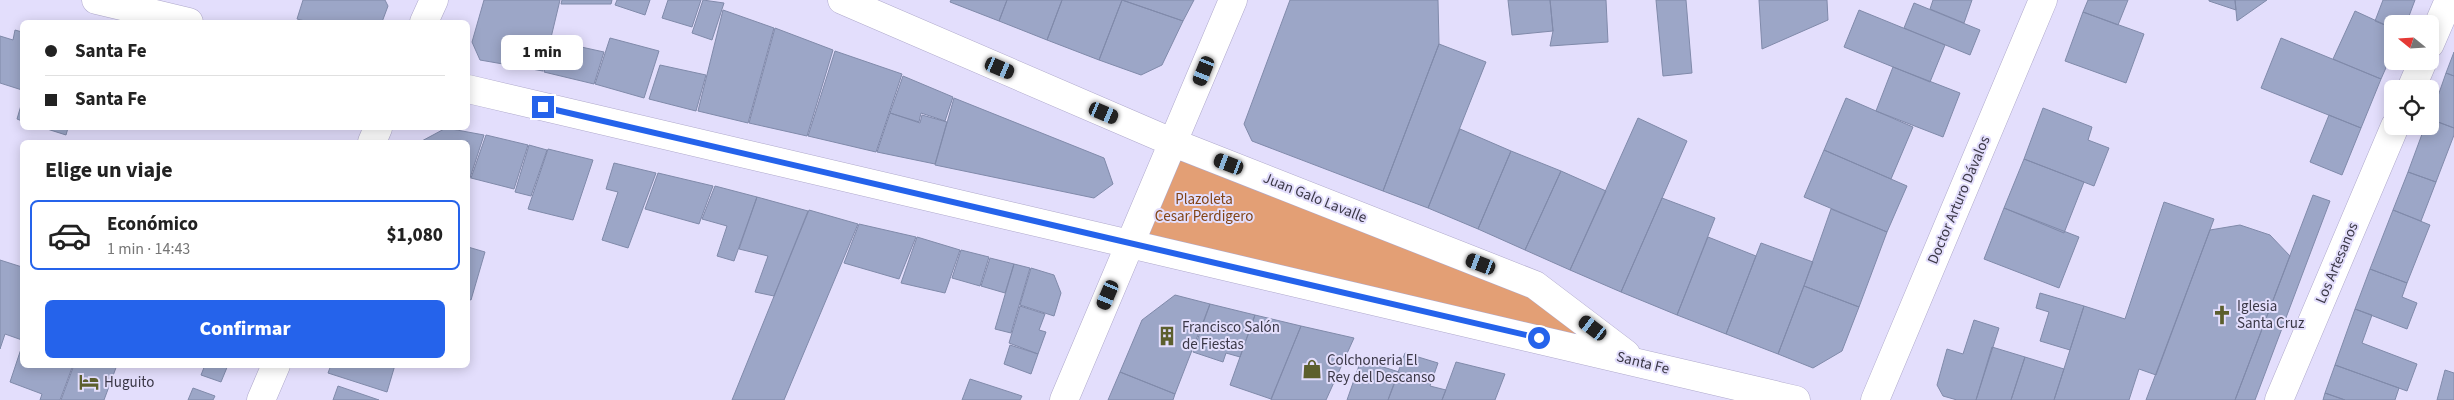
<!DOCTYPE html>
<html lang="es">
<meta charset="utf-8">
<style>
body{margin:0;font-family:"Source Sans 3",sans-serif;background:#f2f2f2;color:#222;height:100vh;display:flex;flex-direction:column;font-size:19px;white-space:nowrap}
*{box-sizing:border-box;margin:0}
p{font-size:16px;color:#767676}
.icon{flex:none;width:28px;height:28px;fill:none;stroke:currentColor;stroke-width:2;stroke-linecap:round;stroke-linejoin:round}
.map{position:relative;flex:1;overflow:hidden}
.details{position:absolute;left:20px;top:140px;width:450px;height:228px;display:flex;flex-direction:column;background:#fff;border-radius:8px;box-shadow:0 2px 12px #0003}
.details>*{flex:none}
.guide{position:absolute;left:20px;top:20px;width:450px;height:110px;border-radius:8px;box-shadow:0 2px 12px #0003;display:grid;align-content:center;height:110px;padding:0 25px;background:#fff}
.needle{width:32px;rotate:288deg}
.controls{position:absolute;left:2384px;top:15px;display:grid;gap:10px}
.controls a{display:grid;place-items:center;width:55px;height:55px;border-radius:8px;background:#fff;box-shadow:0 2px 12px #0003;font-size:25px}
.end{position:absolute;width:22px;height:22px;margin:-11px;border:6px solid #2563eb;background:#fff;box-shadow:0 0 0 2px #fff}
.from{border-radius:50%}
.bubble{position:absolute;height:35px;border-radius:8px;background:#fff;box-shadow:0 2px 12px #0003;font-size:16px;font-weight:800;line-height:35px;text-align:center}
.car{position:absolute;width:15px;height:30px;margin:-15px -8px;border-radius:6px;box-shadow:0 0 4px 1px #0007;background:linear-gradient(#222 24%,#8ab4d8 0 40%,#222 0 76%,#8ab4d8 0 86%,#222 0)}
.guide b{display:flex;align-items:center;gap:18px;height:48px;font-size:19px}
.guide b+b{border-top:1px solid #e0e0e0}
.guide i{width:12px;height:12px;background:#222}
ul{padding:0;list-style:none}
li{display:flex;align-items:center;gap:15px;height:70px;margin:0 10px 8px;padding:0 15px;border:2px solid transparent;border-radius:8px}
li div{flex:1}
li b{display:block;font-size:19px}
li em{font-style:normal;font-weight:800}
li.selected{border-color:#2563eb}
li>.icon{width:45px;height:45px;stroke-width:1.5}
h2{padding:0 25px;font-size:22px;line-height:60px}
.action{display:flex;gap:10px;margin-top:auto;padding:10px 25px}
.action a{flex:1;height:58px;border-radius:8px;background:#2563eb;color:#fff;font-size:20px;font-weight:800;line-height:58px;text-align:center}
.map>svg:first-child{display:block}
.green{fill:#e39f75}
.building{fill:#9ca6c7;stroke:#808aaa}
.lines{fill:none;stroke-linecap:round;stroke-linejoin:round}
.minor-casing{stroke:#aea8cb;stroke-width:29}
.tertiary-casing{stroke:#aea8cb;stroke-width:29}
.minor{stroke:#fff;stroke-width:28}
.tertiary{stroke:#fff;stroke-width:28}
.route{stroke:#2563eb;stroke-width:6}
.labels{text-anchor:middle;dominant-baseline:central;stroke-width:4;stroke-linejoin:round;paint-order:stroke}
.street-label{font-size:15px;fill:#3b3847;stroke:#e3defc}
.park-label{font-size:15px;fill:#824416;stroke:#e3defc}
.poi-label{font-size:15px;fill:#3b3847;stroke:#e3defc;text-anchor:start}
</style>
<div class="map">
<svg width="2454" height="400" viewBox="0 0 2454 400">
<rect width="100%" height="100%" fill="#e3defc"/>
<!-- green -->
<path class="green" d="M 1178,148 L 1532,287 L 1624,353 L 1136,239 Z"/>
<!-- building -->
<path class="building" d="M 303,0 L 385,0 L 388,6 L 382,22 L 309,22 L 297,19 Z
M 484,0 L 560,0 L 543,71 L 480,60 L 472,42 Z
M 562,0 L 612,0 L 611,4 L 561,4 Z
M 617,0 L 650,0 L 645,15 L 615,5 Z
M 668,0 L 701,0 L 692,27 L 662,18 Z
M 703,0 L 724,3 L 712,40 L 692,33 Z
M 951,0 L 1007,0 L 999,21 L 950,2 Z
M 1007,0 L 1062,0 L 1047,40 L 999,21 Z
M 1062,0 L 1122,0 L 1099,60 L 1047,40 Z
M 1122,0 L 1183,21 L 1162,65 L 1141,75 L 1099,60 Z
M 1122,0 L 1194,0 L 1183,21 Z
M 1290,0 L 1438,0 L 1439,44 L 1383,191 L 1252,141 L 1244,124 Z
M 1508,0 L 1550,0 L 1553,31 L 1512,35 Z
M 1550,0 L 1606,0 L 1608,42 L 1550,46 L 1553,31 Z
M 1656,0 L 1686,0 L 1692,73 L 1663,76 Z
M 1759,0 L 1827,0 L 1828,20 L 1762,49 Z
M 1933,0 L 1972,0 L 1964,23 L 1930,9 Z
M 2088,0 L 2128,0 L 2118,25 L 2083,12 Z
M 2209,0 L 2235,0 L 2236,10 L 2209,1 Z
M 2235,0 L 2267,0 L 2237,21 Z
M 2383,0 L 2415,0 L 2406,24 L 2392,24 L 2392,28 L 2375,21 Z
M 1914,3 L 1980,30 L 1970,55 L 1904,28 Z
M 723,10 L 774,28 L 748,123 L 698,111 Z
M 1859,10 L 1945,45 L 1930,82 L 1844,47 Z
M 2355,11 L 2392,28 L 2392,54 L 2381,79 L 2333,59 Z
M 2083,12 L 2144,34 L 2126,83 L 2065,61 Z
M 775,28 L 833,50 L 807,136 L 749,123 Z
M 15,30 L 22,32 L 22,90 L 0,83 L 0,36 L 13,40 Z
M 610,38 L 659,51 L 644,98 L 595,84 Z
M 2281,38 L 2381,79 L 2361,128 L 2261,88 Z
M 554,41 L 604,52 L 594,84 L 544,72 Z
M 1439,44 L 1486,62 L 1428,208 L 1383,191 Z
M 835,51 L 902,74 L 876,152 L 808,136 Z
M 2454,52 L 2454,76 L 2446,73 Z
M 660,65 L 706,75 L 696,111 L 649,99 Z
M 1893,67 L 1960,93 L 1943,137 L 1876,111 Z
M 2446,73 L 2454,76 L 2454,128 L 2430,119 Z
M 903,76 L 953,97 L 945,121 L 921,113 L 919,122 L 890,113 Z
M 954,98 L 1104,158 L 1113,184 L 1094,198 L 935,165 Z
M 1846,98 L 1913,127 L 1891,179 L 1824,150 Z
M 22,102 L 22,121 L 17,119 Z
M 2043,108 L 2092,127 L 2088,140 L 2109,148 L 2094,186 L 2024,159 Z
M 890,113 L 920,123 L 922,115 L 947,122 L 935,164 L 877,152 Z
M 2329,115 L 2361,128 L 2342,175 L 2310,162 Z
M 1638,118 L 1687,141 L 1621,292 L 1570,270 Z
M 2430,119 L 2454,128 L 2454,135 L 2436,182 L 2408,172 L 2425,126 L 2430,126 Z
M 44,128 L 68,128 L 66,135 Z
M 446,128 L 484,135 L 468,184 L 468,142 L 420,142 Z
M 1460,129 L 1511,151 L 1478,229 L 1428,208 Z
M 486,135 L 528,145 L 514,189 L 471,178 Z
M 529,145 L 547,150 L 531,196 L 515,192 Z
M 548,149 L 593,160 L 573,220 L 528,209 Z
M 1824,150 L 1907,186 L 1887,232 L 1804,197 Z
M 1511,151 L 1561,171 L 1525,250 L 1478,229 Z
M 2024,159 L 2084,182 L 2064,233 L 2004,208 Z
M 614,163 L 656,173 L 628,248 L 602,240 L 618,192 L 606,189 Z
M 1561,171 L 1606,191 L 1570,270 L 1525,250 Z
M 2408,172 L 2436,182 L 2421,221 L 2393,210 Z
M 658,173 L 713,186 L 699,224 L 645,209 Z
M 715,186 L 757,197 L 734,261 L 717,256 L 727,226 L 702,219 Z
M 2313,195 L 2330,201 L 2255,400 L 2235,400 Z
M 757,197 L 808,211 L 774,296 L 755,292 L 768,256 L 739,249 Z
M 1662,198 L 1715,218 L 1677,315 L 1621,292 Z
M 2164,202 L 2214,219 L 2156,375 L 2139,369 L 2129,400 L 2054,400 L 2084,306 L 2125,319 Z
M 2004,208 L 2079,237 L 2059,288 L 1984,259 Z
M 1831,209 L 1887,232 L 1859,307 L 1804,286 Z
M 809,210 L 858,224 L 784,400 L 732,400 Z
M 2393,210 L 2430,225 L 2407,283 L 2370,269 Z
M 859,224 L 916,237 L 899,279 L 844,263 Z
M 2240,225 L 2270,235 L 2290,256 L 2235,400 L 2146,400 L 2210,230 Z
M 917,237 L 960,250 L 945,293 L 901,283 Z
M 1708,237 L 1756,256 L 1726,334 L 1677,315 Z
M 1761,243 L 1813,262 L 1778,354 L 1726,334 Z
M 468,247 L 485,252 L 471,300 L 468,299 Z
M 961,250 L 989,257 L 980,286 L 952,278 Z
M 990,258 L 1014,264 L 1005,293 L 981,286 Z
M 0,260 L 22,267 L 22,340 L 5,334 L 0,349 Z
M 1014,264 L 1030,268 L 1011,333 L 995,329 Z
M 1031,268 L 1054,275 L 1061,293 L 1054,316 L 1020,305 Z
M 2370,269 L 2407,283 L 2402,297 L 2417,303 L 2407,329 L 2355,309 Z
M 1804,286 L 1859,307 L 1842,351 L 1813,368 L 1778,354 Z
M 2040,293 L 2084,306 L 2070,350 L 2040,341 L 2049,312 L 2036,308 Z
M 1175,295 L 1210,304 L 1175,394 L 1120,372 L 1142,320 Z
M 1210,304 L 1255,315 L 1240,357 L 1226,353 L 1223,362 L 1193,352 Z
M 1020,306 L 1045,314 L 1039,330 L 1046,332 L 1038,354 L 1009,343 Z
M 2355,309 L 2372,315 L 2362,343 L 2417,364 L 2407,391 L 2335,365 Z
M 1255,315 L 1301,326 L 1271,399 L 1230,385 Z
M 1974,320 L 1999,328 L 1976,400 L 1957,400 L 1943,396 L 1937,385 L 1947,349 L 1963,354 Z
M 1301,326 L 1354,338 L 1326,400 L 1271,400 Z
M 1010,345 L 1038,354 L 1031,374 L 1004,364 Z
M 22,346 L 22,365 L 73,365 L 60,400 L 40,400 L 42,394 L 10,382 Z
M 1992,347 L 2025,357 L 2011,400 L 1976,400 Z
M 1405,353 L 1438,363 L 1430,386 L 1446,390 L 1442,400 L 1388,400 Z
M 2025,357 L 2064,369 L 2054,400 L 2011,400 Z
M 1361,360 L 1399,372 L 1388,400 L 1347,400 Z
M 1456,362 L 1505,374 L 1495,400 L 1442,400 Z
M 74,365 L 117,365 L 104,400 L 61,400 Z
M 205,365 L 228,365 L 221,382 L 201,375 Z
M 331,365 L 395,365 L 387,392 L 328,373 Z
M 2335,365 L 2399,388 L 2395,400 L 2345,400 L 2325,393 Z
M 2445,370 L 2454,373 L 2454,400 L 2437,400 Z
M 1120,372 L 1175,394 L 1173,400 L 1108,400 Z
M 970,379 L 1022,396 L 1020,400 L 962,400 Z
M 338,386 L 379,400 L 333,400 Z
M 193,388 L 215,396 L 213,400 L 188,400 Z
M 2325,393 L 2345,400 L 2323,400 Z"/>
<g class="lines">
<defs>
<path id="minor" d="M 96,0 L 189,22
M 842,0 L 1174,143 L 1535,285 L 1626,354
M 2430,44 L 2449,0
M 468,89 L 1796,400
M 2411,89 L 2423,61
M 1064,400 L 1233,0
M 1875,400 L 2043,0
M 2279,400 L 2395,126"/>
<path id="tertiary" d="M 424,22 L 434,0
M 372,142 L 378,128
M 261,400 L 276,365"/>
</defs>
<!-- minor casing -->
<use href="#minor" class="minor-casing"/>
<!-- tertiary casing -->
<use href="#tertiary" class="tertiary-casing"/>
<!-- minor -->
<use href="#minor" class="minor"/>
<!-- tertiary -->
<use href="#tertiary" class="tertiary"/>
</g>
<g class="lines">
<!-- route -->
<path class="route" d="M 543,107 L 1539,338"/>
</g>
<!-- icons -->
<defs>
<symbol id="church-bare" viewBox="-9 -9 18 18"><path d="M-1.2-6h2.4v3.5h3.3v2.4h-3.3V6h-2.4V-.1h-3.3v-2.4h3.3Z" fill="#5c5f2d" stroke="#e3defc" stroke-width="2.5" paint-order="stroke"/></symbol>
<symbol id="building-bare" viewBox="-9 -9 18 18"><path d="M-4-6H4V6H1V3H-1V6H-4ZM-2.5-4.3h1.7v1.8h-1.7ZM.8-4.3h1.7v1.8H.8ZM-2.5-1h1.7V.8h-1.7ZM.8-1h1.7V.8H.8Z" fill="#5c5f2d" stroke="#e3defc" stroke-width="2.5" paint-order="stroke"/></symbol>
<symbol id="shop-bare" viewBox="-9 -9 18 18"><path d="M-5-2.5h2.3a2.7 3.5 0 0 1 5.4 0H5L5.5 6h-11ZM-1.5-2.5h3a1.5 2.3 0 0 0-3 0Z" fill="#5c5f2d" stroke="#e3defc" stroke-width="2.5" paint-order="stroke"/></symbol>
<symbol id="hotel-bare" viewBox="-9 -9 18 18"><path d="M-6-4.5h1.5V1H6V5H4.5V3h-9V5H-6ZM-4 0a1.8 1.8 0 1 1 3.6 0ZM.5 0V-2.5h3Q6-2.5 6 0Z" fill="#5c5f2d" stroke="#e3defc" stroke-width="2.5" paint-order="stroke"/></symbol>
</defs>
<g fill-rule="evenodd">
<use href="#church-bare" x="2208" y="301" width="28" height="28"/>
<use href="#building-bare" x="1153" y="322" width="28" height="28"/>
<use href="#shop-bare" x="1298" y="355" width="28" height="28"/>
<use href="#hotel-bare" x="75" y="368" width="28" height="28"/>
</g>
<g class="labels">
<!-- street labels -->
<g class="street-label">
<text transform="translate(1315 198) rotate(22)">Juan Galo Lavalle</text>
<text transform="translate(1959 200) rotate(-67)">Doctor Arturo Dávalos</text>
<text transform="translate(2337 263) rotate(-67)">Los Artesanos</text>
<text transform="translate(1643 363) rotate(14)">Santa Fe</text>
</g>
<!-- park labels -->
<g class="park-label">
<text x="1204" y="199">Plazoleta<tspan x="1204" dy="17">Cesar Perdigero</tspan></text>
</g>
<!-- poi labels -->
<g class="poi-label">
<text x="2237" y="306">Iglesia<tspan x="2237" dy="17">Santa Cruz</tspan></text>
<text x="1182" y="327">Francisco Salón<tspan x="1182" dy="17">de Fiestas</tspan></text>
<text x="1327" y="360">Colchoneria El<tspan x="1327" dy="17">Rey del Descanso</tspan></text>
<text x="104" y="382">Huguito</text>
</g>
</g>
</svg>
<div class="controls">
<a><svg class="needle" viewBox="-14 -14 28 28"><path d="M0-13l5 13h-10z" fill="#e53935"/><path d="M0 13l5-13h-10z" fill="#767676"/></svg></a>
<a><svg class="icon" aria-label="locate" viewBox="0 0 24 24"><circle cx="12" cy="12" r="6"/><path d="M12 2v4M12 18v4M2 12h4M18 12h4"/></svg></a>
</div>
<i class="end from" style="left:1539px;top:338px"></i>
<i class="end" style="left:543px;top:107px"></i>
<div class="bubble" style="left:501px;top:35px;width:82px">1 min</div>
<i class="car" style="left:1000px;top:68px;rotate:113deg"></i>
<i class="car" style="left:1204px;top:71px;rotate:202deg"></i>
<i class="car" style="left:1104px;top:113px;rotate:113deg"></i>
<i class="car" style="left:1229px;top:164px;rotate:291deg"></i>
<i class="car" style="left:1481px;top:264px;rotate:291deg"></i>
<i class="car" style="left:1108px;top:295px;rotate:203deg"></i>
<i class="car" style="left:1593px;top:328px;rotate:307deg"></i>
<div class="guide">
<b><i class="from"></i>Santa Fe</b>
<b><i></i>Santa Fe</b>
</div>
<section class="details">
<h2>Elige un viaje</h2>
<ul>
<li class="selected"><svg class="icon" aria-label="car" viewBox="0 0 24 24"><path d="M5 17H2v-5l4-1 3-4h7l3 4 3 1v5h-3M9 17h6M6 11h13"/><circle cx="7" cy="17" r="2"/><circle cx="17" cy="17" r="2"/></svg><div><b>Económico</b><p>1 min · 14:43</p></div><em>$1,080</em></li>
</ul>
<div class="action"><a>Confirmar</a></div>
</section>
</div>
